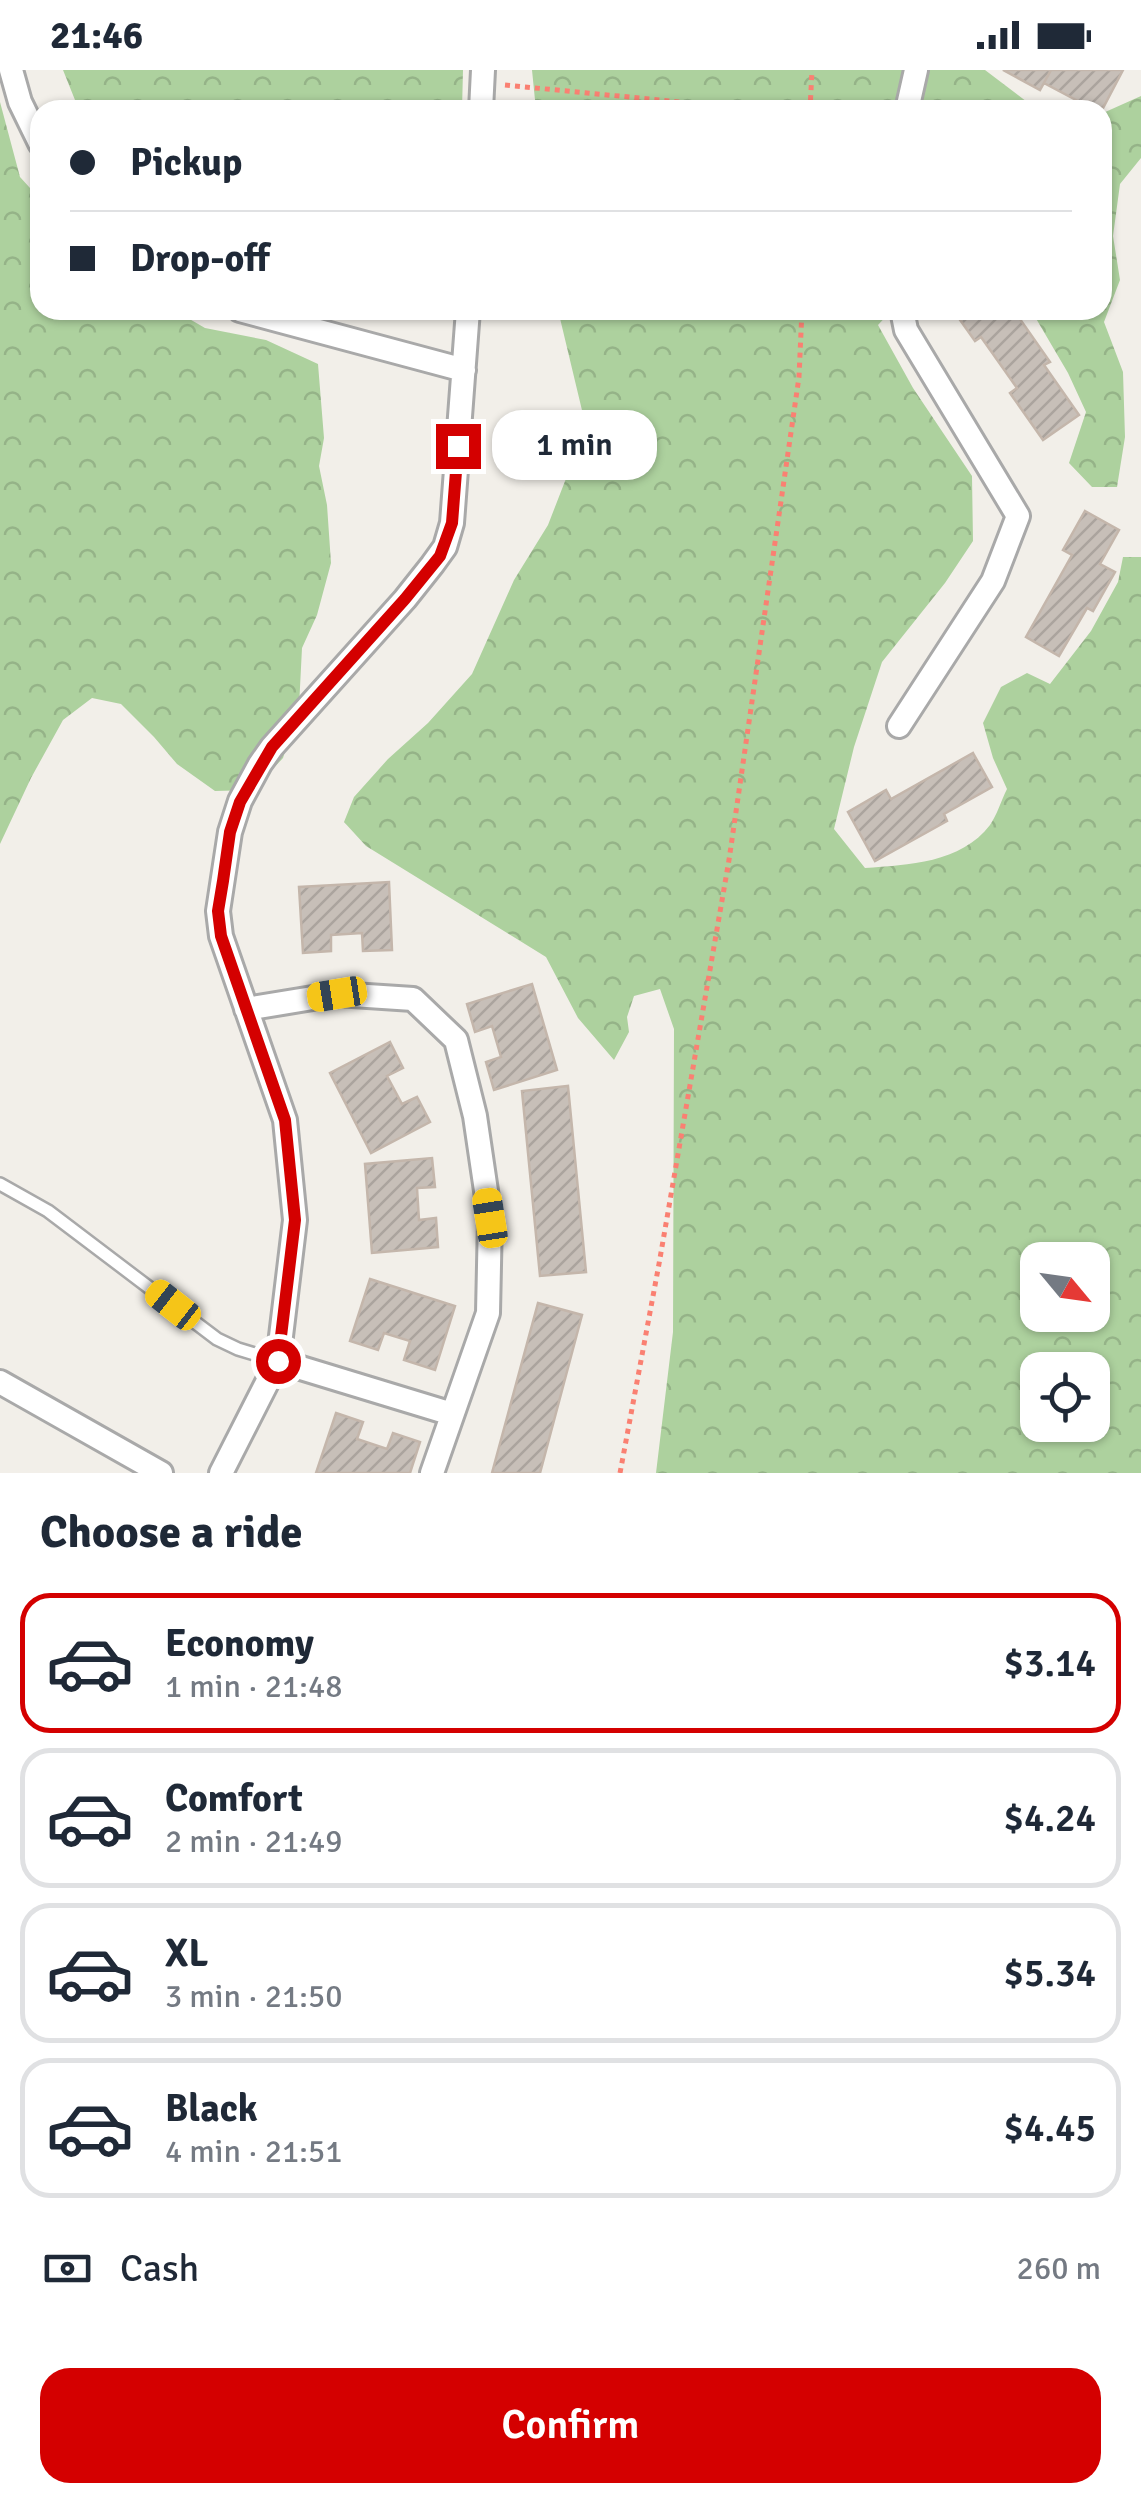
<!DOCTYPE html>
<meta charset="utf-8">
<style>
body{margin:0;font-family:Signika,sans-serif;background:#f6f6f7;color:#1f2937;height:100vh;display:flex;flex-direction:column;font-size:38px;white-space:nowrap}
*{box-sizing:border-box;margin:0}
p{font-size:32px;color:#747a83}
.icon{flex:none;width:55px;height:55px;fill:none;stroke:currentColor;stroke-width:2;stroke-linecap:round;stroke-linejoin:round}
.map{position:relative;height:1403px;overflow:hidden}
.side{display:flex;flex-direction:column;background:#fff;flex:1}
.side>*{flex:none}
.hud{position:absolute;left:30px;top:30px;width:1082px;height:220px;border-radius:30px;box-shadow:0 2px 8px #0004;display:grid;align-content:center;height:220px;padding:0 40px;background:#fff}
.needle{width:65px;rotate:119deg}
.tools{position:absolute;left:1020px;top:1172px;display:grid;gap:20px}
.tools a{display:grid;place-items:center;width:90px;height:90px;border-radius:20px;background:#fff;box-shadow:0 2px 8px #0004;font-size:50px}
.end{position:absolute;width:45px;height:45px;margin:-22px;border:12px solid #d40000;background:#fff;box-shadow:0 0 0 5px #fff}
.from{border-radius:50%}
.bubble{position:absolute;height:70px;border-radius:30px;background:#fff;box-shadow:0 2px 8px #0004;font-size:32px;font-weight:600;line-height:70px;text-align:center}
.car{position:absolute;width:30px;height:60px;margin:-30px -15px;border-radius:12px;box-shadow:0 0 8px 2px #0007;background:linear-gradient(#f5c518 24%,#345 0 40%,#f5c518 0 76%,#345 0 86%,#f5c518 0)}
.hud b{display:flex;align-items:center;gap:35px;height:95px;font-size:38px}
.hud b+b{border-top:2px solid #e0e1e3}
.hud i{width:25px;height:25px;background:#1f2937}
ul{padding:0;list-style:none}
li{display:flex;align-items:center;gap:30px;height:140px;margin:0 20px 15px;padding:0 20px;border:5px solid #e0e1e3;border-radius:30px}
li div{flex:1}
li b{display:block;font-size:38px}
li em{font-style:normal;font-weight:600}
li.selected{border-color:#d40000}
li>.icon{width:90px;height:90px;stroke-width:1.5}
h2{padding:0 40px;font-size:45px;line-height:120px}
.pay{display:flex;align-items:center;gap:25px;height:110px;padding:0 40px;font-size:38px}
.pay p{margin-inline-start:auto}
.action{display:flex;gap:20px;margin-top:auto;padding:20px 40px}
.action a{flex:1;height:115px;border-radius:30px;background:#d40000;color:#fff;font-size:40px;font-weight:600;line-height:115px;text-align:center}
.status{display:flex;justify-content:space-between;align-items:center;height:70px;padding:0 50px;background:#fff;direction:ltr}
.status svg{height:28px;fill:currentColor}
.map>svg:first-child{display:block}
.forest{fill:url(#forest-crowns);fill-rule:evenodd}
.building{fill:url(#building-hatch);stroke:#c4b6ab;stroke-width:2.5}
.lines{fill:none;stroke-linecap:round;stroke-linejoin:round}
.service-casing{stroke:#a9a9a9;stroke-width:16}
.minor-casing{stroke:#a9a9a9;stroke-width:28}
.path{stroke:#fa8072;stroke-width:5;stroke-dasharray:5 5;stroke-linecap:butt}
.service{stroke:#fff;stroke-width:11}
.minor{stroke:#fff;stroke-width:22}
.route{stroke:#d40000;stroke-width:12}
</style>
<div class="status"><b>21:46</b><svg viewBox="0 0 49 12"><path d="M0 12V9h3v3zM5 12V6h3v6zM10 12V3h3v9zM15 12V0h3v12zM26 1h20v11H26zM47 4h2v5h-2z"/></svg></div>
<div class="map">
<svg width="1141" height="1403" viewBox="0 0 1141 1403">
<defs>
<pattern id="forest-crowns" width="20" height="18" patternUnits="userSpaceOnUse" patternTransform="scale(2.5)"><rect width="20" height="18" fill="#add19e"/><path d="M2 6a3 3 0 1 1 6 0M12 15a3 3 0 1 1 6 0" fill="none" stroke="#95b388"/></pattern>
<pattern id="building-hatch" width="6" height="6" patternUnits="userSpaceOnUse" patternTransform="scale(2.5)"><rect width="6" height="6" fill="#c7bfb8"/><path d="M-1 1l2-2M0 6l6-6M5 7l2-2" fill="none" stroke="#aba49e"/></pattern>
</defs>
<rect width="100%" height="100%" fill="#f2efe9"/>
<!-- forest -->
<path class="forest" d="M 63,0 L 463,0 L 462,40 L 79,40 Z
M 532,0 L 985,0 L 1035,38 L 1043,40 L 536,40 Z
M 1141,26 L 1141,88 L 1120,114 L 1113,166 L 1120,210 L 1104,252 L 1123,302 L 1125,367 L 1117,417 L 1092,417 L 1069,393 L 1086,342 L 1068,303 L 1031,240 L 1102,240 L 1103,43 Z
M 0,32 L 20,107 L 40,129 L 40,240 L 174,240 L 205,258 L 266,270 L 318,294 L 324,368 L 319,396 L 327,435 L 331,493 L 317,545 L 302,578 L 299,637 L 283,688 L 253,720 L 215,721 L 177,694 L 154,667 L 121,634 L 92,628 L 63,650 L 31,708 L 0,774 Z
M 558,240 L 892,240 L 878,255 L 913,318 L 972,406 L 973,471 L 945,513 L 882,592 L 854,677 L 834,759 L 865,798 C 908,795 961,793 990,755 C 997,745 1001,731 1007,719 L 993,688 L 983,653 L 1001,617 L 1027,603 L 1050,614 L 1091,561 L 1118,512 L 1123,487 L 1141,487 L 1141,1403 L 656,1403 L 673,1262 L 674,959 L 660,919 L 634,926 L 627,947 L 629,962 L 614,990 L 578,948 L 546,887 L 366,776 L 344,752 L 354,727 L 388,689 L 428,653 L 472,604 L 514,510 L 548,455 L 586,357 ZM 1038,1190 L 1092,1190 L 1092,1245 L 1038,1245 ZM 1038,1300 L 1092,1300 L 1092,1355 L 1038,1355 Z"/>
<!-- building -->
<path class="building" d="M 1003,0 L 1051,0 L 1040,20 Z
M 1051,0 L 1123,0 L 1102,40 L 1095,40 L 1044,13 Z
M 953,240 L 1006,240 L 1010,246 L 1015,242 L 1050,292 L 1044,295 L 1079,345 L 1043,370 L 1010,323 L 1017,318 L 981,267 L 975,271 Z
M 1085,441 L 1119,460 L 1100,494 L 1115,502 L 1093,541 L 1087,538 L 1059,586 L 1026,567 L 1072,485 L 1063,480 Z
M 973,683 L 992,717 L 944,744 L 947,751 L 875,791 L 848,742 L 886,720 L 891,729 Z
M 389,812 L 392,880 L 363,881 L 362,863 L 331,865 L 331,881 L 303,883 L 299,817 Z
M 532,914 L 557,1000 L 494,1020 L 486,992 L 501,987 L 492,956 L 475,962 L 467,934 Z
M 390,972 L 403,998 L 387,1006 L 402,1034 L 417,1027 L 430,1052 L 371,1083 L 330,1003 Z
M 568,1016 L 586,1202 L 540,1206 L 522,1021 Z
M 432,1088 L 435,1117 L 417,1118 L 419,1150 L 436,1148 L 438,1177 L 372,1183 L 365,1094 Z
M 370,1209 L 455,1236 L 435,1300 L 404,1290 L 410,1271 L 384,1263 L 378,1280 L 350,1271 Z
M 538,1233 L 582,1245 L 540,1403 L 492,1403 Z
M 336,1343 L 363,1352 L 357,1369 L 387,1379 L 393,1363 L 420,1372 L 410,1403 L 316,1403 Z"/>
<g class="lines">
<defs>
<path id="service" d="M 0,1114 L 48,1141 L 217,1269 L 238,1279 L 278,1291"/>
<path id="minor" d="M 11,0 L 20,32 L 40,73
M 481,40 L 483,0
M 907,40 L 916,0
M 240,240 L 464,300
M 899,656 L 993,511 L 1018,446 L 906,260 L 902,240
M 246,939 L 337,924 L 413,929 L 456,970 L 475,1046 L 490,1148 L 488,1243 L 432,1403
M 278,1291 L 452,1344
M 0,1312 L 161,1403
M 221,1403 L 278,1291 L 295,1150 L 285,1050 L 221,866 L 218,841 L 230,762 L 240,731 L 260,694 L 272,677 L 405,529 L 432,495 L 445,477 L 452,453 L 468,240"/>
</defs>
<!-- service casing -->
<use href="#service" class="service-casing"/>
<!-- minor casing -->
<use href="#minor" class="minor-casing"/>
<!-- path -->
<path class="path" d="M 505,15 L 711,35 L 734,40
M 810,40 L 812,0
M 620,1403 L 659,1194 L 729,790 L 799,307 L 802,240"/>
<!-- service -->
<use href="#service" class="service"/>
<!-- minor -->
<use href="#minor" class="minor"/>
</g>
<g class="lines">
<!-- route -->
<path class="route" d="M 278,1291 L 295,1150 L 285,1050 L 221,866 L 218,841 L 223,811 L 230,762 L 240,732 L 272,677 L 405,529 L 440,486 L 452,453 L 458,376"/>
</g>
</svg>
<div class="tools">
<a><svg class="needle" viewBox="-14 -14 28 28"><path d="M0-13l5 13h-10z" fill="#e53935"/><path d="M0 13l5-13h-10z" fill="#747a83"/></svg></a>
<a><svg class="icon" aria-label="locate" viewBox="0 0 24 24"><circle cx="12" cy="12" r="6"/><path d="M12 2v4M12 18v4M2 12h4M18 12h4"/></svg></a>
</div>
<i class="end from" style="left:278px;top:1291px"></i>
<i class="end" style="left:458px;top:376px"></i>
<div class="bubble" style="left:492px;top:340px;width:165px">1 min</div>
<i class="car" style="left:337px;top:924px;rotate:261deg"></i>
<i class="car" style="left:490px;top:1148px;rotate:351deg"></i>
<i class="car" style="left:173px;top:1235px;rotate:308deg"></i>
<div class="hud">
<b><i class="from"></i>Pickup</b>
<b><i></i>Drop-off</b>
</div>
</div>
<section class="side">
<h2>Choose a ride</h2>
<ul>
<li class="selected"><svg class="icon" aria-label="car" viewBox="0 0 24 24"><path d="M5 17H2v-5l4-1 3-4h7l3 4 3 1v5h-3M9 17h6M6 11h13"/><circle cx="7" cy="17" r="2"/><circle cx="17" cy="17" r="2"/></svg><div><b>Economy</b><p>1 min · 21:48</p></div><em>$3.14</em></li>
<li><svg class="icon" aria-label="car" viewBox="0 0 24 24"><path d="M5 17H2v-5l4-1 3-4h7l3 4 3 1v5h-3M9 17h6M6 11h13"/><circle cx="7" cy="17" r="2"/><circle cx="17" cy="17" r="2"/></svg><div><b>Comfort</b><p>2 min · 21:49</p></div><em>$4.24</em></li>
<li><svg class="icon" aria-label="car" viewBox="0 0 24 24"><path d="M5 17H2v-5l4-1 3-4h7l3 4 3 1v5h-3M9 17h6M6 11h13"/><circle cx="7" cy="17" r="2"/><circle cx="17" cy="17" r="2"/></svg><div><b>XL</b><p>3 min · 21:50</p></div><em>$5.34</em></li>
<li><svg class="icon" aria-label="car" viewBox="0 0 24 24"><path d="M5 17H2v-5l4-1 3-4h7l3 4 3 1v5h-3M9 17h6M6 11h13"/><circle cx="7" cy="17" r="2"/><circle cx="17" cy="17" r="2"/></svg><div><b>Black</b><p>4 min · 21:51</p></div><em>$4.45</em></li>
</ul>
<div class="pay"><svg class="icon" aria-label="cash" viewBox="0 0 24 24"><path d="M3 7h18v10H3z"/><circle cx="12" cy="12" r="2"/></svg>Cash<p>260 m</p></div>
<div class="action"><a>Confirm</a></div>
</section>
